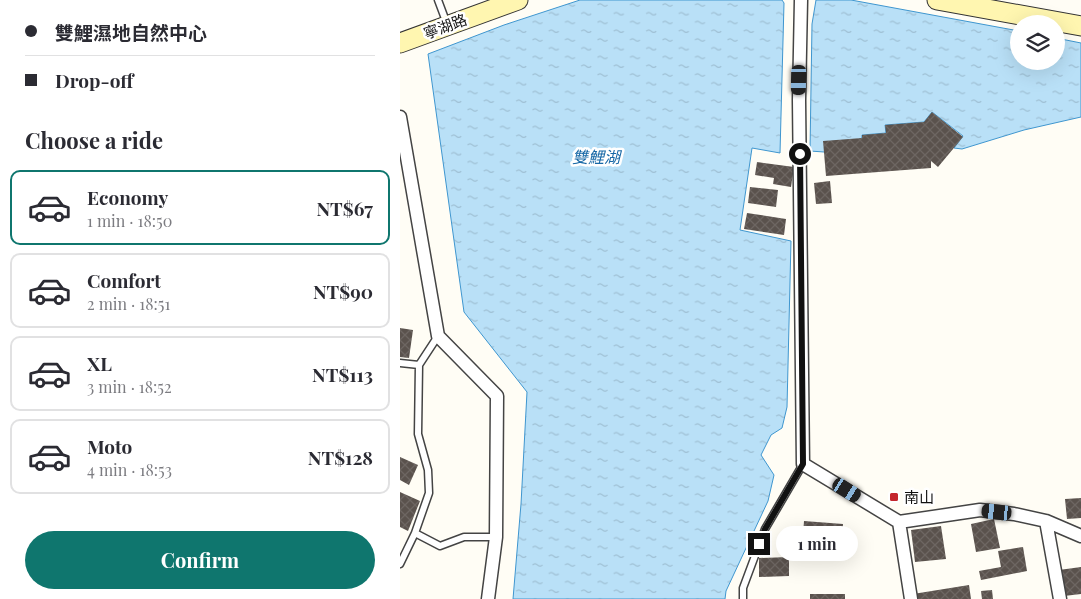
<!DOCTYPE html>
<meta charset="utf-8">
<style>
body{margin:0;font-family:"Playfair Display","Noto Sans TC",serif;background:#f2f2f3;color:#2b2b33;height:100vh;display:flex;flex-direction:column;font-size:19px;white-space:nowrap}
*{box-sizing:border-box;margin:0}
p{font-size:16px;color:#7c7c81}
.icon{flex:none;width:28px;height:28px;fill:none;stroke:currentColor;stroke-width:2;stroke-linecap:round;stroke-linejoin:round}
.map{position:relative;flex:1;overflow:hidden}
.panel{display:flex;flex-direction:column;background:#fff;width:400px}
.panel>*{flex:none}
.banner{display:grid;align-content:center;height:110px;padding:0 25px;background:#fff}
.buttons{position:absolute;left:610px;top:15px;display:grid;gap:10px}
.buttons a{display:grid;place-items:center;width:55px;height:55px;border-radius:50%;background:#fff;box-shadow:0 5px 20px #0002;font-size:25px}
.end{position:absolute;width:22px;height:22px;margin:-11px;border:6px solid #111;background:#fff;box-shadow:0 0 0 2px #fff}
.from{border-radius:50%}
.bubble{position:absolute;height:35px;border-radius:18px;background:#fff;box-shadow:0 5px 20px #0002;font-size:16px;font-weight:700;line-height:35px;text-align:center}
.car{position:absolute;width:15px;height:30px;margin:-15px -8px;border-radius:6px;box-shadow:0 0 4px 1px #0007;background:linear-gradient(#222 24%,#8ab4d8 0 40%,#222 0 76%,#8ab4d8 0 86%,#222 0)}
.banner b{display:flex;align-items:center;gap:18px;height:48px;font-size:19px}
.banner b+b{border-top:1px solid #e1e1e2}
.banner i{width:12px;height:12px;background:#2b2b33}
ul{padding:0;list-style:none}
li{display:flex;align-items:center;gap:15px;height:75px;margin:0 10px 8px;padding:0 15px;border:2px solid #e1e1e2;border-radius:10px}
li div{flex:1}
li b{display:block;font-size:19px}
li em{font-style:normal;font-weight:700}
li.current{border-color:#0f766e}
li>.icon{width:45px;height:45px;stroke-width:1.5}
h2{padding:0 25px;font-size:22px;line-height:60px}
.cta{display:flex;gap:10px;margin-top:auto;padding:10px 25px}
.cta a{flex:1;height:58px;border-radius:30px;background:#0f766e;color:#fff;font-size:20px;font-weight:700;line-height:58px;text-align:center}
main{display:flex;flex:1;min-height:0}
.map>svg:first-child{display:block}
.water{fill:url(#water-ripples);stroke:#3f96cf}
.building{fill:url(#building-cross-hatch)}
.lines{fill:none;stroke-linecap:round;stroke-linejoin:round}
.service-casing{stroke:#444;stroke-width:9}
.minor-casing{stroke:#444;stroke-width:15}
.secondary-casing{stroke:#333;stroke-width:21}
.service{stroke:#fff;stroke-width:6}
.minor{stroke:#fff;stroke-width:12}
.secondary{stroke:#fff6b0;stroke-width:19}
.route{stroke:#111;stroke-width:6}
.poi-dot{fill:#c4262e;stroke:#fff;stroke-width:2}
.labels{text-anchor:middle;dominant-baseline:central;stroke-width:5;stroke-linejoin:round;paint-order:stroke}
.street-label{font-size:15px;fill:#111;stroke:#fff}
.poi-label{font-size:15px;fill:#111;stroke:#fff;text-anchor:start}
.water-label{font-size:16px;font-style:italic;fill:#1768a6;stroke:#fff}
</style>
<main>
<section class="panel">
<div class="banner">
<b><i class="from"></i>雙鯉濕地自然中心</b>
<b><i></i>Drop-off</b>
</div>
<h2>Choose a ride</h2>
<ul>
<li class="current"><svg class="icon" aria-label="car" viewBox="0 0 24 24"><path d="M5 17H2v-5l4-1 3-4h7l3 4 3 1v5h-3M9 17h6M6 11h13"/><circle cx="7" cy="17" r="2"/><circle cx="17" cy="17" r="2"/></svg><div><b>Economy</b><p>1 min · 18:50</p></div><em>NT$67</em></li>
<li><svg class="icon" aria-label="car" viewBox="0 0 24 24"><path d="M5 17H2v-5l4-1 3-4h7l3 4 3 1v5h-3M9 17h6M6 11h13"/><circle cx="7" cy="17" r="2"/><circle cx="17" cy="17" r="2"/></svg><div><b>Comfort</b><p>2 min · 18:51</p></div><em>NT$90</em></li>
<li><svg class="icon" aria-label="car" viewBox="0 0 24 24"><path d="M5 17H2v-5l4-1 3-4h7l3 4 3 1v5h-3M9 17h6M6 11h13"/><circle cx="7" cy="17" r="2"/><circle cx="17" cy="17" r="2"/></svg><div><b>XL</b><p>3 min · 18:52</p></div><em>NT$113</em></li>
<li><svg class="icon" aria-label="car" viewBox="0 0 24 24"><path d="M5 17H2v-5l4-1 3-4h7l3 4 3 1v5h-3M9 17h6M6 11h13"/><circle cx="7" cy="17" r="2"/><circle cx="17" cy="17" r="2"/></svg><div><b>Moto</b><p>4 min · 18:53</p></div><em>NT$128</em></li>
</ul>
<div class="cta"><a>Confirm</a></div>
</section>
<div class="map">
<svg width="681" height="599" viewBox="0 0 681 599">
<defs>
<pattern id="water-ripples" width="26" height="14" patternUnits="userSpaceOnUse" patternTransform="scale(1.25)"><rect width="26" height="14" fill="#b9e0f7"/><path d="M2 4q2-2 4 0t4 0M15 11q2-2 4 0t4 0" fill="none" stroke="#9ebfd3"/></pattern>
<pattern id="building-cross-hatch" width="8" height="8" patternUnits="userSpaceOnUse" patternTransform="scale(1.25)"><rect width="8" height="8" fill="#5a524d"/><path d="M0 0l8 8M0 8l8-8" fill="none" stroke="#6d6662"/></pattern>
</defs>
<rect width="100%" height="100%" fill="#fffdf5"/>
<!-- water -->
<path class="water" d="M 180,0 L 382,0 L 384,3 L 380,153 L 352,148 L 340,230 L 391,241 L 387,407 L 382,428 L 371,435 L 361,455 L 374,475 L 368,501 L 326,591 L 325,599 L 113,599 L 121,504 L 127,392 L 64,312 L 28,54 L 104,25 Z
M 416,0 L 451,0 L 619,31 L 619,61 L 656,61 L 656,38 L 681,43 L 681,117 L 624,130 L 562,149 L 554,148 L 563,136 L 532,112 L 524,122 L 485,125 L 486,133 L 462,135 L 462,138 L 424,152 L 410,151 L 412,24 Z"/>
<!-- building -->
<path class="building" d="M 532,112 L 563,137 L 538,167 L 531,161 L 531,168 L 426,176 L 423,141 L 462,138 L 462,135 L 486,133 L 485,125 L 524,122 Z
M 357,162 L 394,167 L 391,187 L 373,184 L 374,178 L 355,175 Z
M 430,181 L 432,203 L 416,204 L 414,183 Z
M 350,187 L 378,190 L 376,207 L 348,203 Z
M 347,213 L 386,219 L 384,235 L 344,229 Z
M 0,328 L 13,330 L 9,358 L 0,357 Z
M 0,457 L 18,465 L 9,485 L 0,480 Z
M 0,492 L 20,501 L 8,531 L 0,527 Z
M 681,498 L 681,518 L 667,519 L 665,499 Z
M 594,519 L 600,548 L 576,552 L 571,524 Z
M 404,521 L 443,524 L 441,551 L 402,548 Z
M 541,526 L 546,559 L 515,562 L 511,530 Z
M 623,547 L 627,571 L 581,580 L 579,571 L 601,567 L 598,551 Z
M 389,557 L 389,576 L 359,577 L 359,558 Z
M 681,567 L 681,594 L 664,596 L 659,570 Z
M 569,585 L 571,599 L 514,599 L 513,594 Z
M 592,590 L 593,599 L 582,599 L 581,591 Z
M 410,594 L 445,594 L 445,599 L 410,599 Z"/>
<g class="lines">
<defs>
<path id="service" d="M 38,0 L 47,24
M 0,363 L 19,365
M 15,533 L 29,493 L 28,470 L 18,434 L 19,365 L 38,336
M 0,564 L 15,533 L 40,546 L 64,537 L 96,537
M 343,599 L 343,588 L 365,529 L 403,464"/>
<path id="minor" d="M 401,0 L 399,100 L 403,464 L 499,522 L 580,510 L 614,514 L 646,521 L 681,536
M 0,117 L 38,336 L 97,396 L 96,537 L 88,599
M 646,521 L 660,599
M 499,522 L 511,599"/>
<path id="secondary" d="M 537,0 L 681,26
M 0,43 L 118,0"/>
</defs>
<!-- service casing -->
<use href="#service" class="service-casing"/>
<!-- minor casing -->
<use href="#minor" class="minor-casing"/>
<!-- secondary casing -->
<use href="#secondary" class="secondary-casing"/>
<!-- service -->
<use href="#service" class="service"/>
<!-- minor -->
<use href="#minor" class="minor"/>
<!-- secondary -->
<use href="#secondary" class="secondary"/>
</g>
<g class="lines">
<!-- route -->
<path class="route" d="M 359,544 L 365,529 L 403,464 L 400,154"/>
</g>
<!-- markers -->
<rect class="poi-dot" x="489" y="492" width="10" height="10" rx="2.5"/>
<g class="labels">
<!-- street labels -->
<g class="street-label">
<text transform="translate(45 26) rotate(-20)">寧湖路</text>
</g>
<!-- poi labels -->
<g class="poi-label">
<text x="504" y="497">南山</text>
</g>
<!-- water labels -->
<g class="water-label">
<text x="196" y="156">雙鯉湖</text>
</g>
</g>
</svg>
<div class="buttons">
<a><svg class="icon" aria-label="layers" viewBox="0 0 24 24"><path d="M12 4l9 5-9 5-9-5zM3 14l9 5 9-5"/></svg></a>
</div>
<i class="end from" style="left:400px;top:154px"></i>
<i class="end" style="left:359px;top:544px"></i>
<div class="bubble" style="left:376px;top:526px;width:82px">1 min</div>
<i class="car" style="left:399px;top:80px;rotate:181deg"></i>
<i class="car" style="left:447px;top:490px;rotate:122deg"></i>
<i class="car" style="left:597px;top:512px;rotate:276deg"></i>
</div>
</main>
